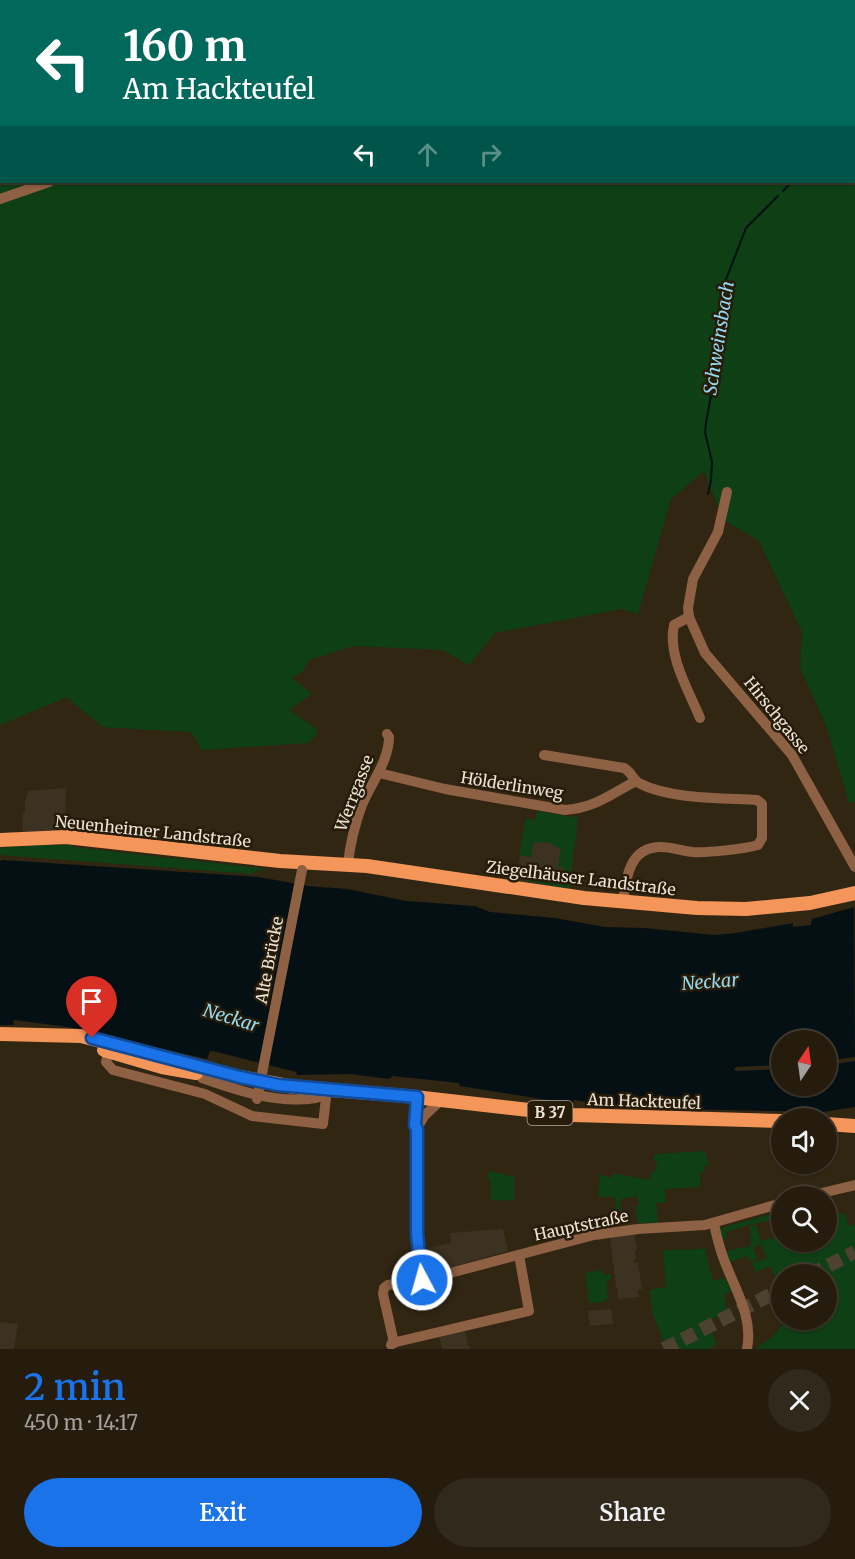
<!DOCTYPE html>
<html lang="en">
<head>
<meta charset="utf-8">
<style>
	body { margin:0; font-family:Merriweather,serif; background:#31291c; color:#f1f3f6; height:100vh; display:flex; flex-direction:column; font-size:22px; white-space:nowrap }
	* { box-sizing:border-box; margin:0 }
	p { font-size:20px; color:#a3a19e }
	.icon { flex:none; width:33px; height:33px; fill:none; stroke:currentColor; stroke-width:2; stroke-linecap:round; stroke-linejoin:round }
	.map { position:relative; height:1349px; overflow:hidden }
	.panel { display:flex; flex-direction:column; background:#251c0e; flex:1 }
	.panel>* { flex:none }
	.hud { position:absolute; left:0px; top:0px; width:855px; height:183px; box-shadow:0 2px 4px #0004,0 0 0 2px #423a2e; background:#00695c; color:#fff; overflow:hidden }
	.needle { width:39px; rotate:13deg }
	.buttons { position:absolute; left:771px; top:1030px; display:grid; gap:12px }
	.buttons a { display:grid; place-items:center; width:66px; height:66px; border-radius:50%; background:#251c0e; box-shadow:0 2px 4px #0004,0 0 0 2px #423a2e; font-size:30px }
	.pin { position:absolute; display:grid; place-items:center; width:51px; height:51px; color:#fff; margin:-62px -26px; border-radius:50% 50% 50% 0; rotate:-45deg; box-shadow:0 0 6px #0007 }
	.pin .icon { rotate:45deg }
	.me { position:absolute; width:66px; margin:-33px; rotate:354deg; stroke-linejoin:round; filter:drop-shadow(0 0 4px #0008) }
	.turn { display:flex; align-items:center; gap:21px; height:126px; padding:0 24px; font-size:27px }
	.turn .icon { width:78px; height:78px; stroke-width:2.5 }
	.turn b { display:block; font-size:42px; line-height:51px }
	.lanes { display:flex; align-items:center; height:57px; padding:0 24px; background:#0003; justify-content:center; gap:30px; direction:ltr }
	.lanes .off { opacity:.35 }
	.round { display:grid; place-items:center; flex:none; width:63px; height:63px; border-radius:32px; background:#31291c }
	.headline { display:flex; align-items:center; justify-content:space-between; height:102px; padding:0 24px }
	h1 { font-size:36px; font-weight:600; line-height:45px; color:#1a73e8 }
	.button { display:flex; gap:12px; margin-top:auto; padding:12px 24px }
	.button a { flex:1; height:69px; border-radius:36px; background:#1a73e8; color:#fff; font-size:24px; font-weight:600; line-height:69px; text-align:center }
	.button a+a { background:#31291c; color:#f1f3f6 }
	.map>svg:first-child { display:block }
	.education { fill:#3b3221 }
	.green { fill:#0e3f15; fill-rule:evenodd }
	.water { fill:#051015 }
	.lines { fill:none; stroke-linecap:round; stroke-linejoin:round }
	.stream { stroke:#051015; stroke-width:2 }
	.major-tunnel { stroke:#4d4230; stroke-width:14; stroke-dasharray:14 7; stroke-linecap:butt }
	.minor { stroke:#8e6044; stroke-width:10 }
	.major { stroke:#f4955a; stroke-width:14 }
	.minor-bridge { stroke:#8e6044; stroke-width:10 }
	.route-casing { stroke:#114b97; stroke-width:15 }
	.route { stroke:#1a73e8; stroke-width:10 }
	.labels { text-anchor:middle; stroke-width:5; stroke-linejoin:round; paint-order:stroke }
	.shield { fill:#271c08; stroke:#b1a89a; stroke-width:1.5 }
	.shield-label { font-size:15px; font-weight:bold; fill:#ece4d8 }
	.street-label { font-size:16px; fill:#ece4d8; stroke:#271c08 }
	.water-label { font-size:18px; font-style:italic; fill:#95daf5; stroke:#271c08 }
</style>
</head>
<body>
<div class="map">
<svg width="855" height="1349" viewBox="0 0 855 1349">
	<rect width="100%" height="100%" fill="#312612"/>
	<g class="education">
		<polygon points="66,788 65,832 23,834 22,814 25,811 25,803 28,791"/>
		<polygon points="537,811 578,818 569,889 516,880 526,818 536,820"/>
		<polygon points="503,1229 508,1251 430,1273 425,1248 451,1243 450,1233"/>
		<polygon points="634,1233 637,1250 635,1250 636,1259 633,1260 633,1263 638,1263 642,1289 638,1290 639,1297 617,1299 618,1288 616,1287 610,1238"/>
		<polygon points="611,1309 613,1324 590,1326 588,1311"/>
		<polygon points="0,1322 18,1324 14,1349 0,1349"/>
		<polygon points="465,1330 468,1346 471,1349 442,1349 439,1336"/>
	</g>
	<g class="green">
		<path d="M0,0H855V802L849,803L826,725L800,668L802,632L759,541L724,520L704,471L671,499L638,614L622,609L495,633L469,665L443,650L354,646L309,660L303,671L292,678L312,694L289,710L316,728V735L309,743L202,750L191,732L102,727L67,697L0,725ZM2,2H854V182H2Z"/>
		<polygon points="537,811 578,818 569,889 527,881 529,876 534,873 562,878 563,867 558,866 561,848 554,846 551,843 534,842 531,857 519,855 526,818 536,820"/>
		<polygon points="33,845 73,845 73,847 267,869 257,871 252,874 0,855 0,848"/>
		<polygon points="705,1151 709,1165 704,1166 705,1172 700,1172 700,1187 665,1189 666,1202 656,1203 658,1224 638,1223 635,1206 639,1205 637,1196 621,1199 620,1207 622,1211 616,1212 615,1197 598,1197 600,1174 611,1178 612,1174 617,1174 650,1180 651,1172 655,1172 657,1160 654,1160 654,1154"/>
		<polygon points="489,1171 515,1177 514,1201 491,1200 491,1181 488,1180"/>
		<polygon points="781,1211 782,1242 826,1242 827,1216 845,1213 848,1226 855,1224 855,1349 755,1349 772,1337 787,1320 826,1320 826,1275 782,1275 781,1281 778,1282 771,1266 755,1272 752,1263 767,1258 761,1244 753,1248 758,1258 751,1262 747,1256 730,1262 726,1251 751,1246 750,1226 756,1225 761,1241 777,1237 771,1220 745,1226 726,1232 727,1238 720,1240 718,1229"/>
		<polygon points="705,1248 713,1281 725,1278 732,1291 724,1295 728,1311 707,1322 717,1344 709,1349 667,1349 652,1312 650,1290 666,1287 663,1250 698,1249"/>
		<polygon points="601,1270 604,1275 611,1274 611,1278 607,1281 608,1299 605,1300 605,1302 589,1303 585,1273"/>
	</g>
	<polygon class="water" points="3,860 259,877 308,886 347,889 406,901 475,906 490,912 555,918 605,927 644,928 714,935 736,933 793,923 793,927 811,925 812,919 854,907 855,1057 827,1061 826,1041 782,1041 781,1065 736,1067 734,1069 736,1071 781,1069 782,1086 826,1086 827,1065 855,1061 855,1107 823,1112 627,1108 574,1100 573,1104 460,1086 459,1083 393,1076 389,1079 350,1074 297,1075 296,1072 213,1051 210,1051 207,1059 68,1027 14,1020 13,1025 0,1025 0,861"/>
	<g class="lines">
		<g class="stream">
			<polyline points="808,2 808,0"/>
			<polyline points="854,71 855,71"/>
			<polyline points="783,191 792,182"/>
			<polyline points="723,287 746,228 778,196"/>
			<polyline points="708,494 711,480 712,462 705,432 706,423 711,395 715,346 718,335 717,325 720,307"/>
		</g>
		<g class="major-tunnel">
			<polyline points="810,1275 855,1252"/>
			<polyline points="664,1349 782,1289"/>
		</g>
		<g class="minor">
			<polyline points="52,2 53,0"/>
			<polyline points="191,2 192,0"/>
			<polyline points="0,88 2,86"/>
			<polyline points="0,199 49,182"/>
			<polyline points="727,492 718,532 693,579 688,608 689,617 705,653 792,755 855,867"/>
			<path d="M689,617L674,625C667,655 689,691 700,718"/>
			<path d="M544,755L624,768C632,772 633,781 641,784C670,799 723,798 757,800L762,804V838L758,845C744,849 708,853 693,852C682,851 672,847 661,847C629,847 626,878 623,902"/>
			<path d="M379,773L445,789L565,810C595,808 611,794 636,781"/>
			<path d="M348,864C350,844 355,824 362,805C371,783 389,761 389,737L387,734"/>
			<polyline points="110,1046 106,1062 113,1070 205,1094 252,1116 323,1124 327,1089"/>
			<path d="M199,1074L202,1078C239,1091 277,1104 316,1098L322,1096L327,1089"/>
			<polyline points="417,1097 415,1125 417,1129 417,1234 422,1280"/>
			<polyline points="417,1128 425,1115 441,1100"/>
			<polyline points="805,1197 855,1185"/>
			<path d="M714,1224C716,1233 718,1242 721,1251C731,1284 754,1313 747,1349"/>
			<polyline points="394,1343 383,1294 384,1288 388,1285 431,1278 594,1235 638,1229 705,1225 782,1203"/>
			<polyline points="391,1345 392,1343 529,1311 519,1255"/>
		</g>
		<g class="major">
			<polyline points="0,840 66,837 280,861 367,866 584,898 697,908 746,909 810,903 855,893"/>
			<polyline points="0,1034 81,1036 240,1077 294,1087 406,1096 573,1115 782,1121"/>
			<polyline points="104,1050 162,1067 196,1073"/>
			<polyline points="826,1124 855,1126"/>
		</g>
		<polyline class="minor-bridge" points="257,1099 302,870"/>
	</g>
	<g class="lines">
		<defs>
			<polyline id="route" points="92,1038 240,1077 278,1085 417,1097 415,1125 417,1129 417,1234 422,1280"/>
		</defs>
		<use href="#route" class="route-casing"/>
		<use href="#route" class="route"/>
	</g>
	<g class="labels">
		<rect class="shield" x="527.5" y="1101" width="45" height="24" rx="4.5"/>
		<g class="shield-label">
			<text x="550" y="1118">B 37</text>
		</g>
		<g class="street-label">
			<text transform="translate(777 715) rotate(51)" y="6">Hirschgasse</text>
			<text transform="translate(512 785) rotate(9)" y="6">Hölderlinweg</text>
			<text transform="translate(354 793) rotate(-69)" y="6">Werrgasse</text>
			<text transform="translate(153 831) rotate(6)" y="6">Neuenheimer Landstraße</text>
			<text transform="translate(581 878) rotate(7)" y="6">Ziegelhäuser Landstraße</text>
			<text transform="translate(269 960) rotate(-79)" y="6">Alte Brücke</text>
			<text transform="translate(644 1101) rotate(2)" y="6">Am Hackteufel</text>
			<text transform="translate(581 1225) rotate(-12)" y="6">Hauptstraße</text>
		</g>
		<g class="water-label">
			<text transform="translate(719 338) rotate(-81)" y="6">Schweinsbach</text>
			<text transform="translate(710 982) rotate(-4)" y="6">Neckar</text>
			<text transform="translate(231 1018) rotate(17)" y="6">Neckar</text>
		</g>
	</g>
</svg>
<div class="buttons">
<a><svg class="needle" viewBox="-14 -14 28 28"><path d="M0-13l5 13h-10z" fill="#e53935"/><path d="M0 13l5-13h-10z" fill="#a3a19e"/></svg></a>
<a><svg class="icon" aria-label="sound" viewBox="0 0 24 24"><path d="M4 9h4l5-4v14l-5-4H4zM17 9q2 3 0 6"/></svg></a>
<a><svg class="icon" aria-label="search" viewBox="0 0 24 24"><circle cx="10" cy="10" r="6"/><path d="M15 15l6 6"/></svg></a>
<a><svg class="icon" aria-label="layers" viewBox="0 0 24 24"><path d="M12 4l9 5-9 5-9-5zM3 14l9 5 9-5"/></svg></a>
</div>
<div class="pin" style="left:92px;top:1038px;background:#d93025"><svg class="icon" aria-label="arrive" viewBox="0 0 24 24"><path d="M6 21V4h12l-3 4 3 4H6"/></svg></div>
<svg class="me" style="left:422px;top:1280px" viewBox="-20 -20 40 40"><circle r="17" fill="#1a73e8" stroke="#fff" stroke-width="3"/><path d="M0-11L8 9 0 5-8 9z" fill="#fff"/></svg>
<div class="hud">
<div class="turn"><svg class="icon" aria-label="left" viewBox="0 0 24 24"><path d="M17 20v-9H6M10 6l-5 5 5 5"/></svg><div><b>160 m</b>Am Hackteufel</div></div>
<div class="lanes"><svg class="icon" aria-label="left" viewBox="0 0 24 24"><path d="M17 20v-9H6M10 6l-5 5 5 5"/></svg><svg class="icon off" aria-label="ahead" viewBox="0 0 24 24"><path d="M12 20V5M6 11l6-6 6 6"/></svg><svg class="icon off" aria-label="right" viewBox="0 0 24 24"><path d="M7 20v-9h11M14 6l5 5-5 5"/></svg></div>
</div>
</div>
<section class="panel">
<div class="headline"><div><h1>2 min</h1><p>450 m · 14:17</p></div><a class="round"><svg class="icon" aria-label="close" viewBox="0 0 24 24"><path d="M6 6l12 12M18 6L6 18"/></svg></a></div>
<div class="button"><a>Exit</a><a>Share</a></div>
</section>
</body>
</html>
